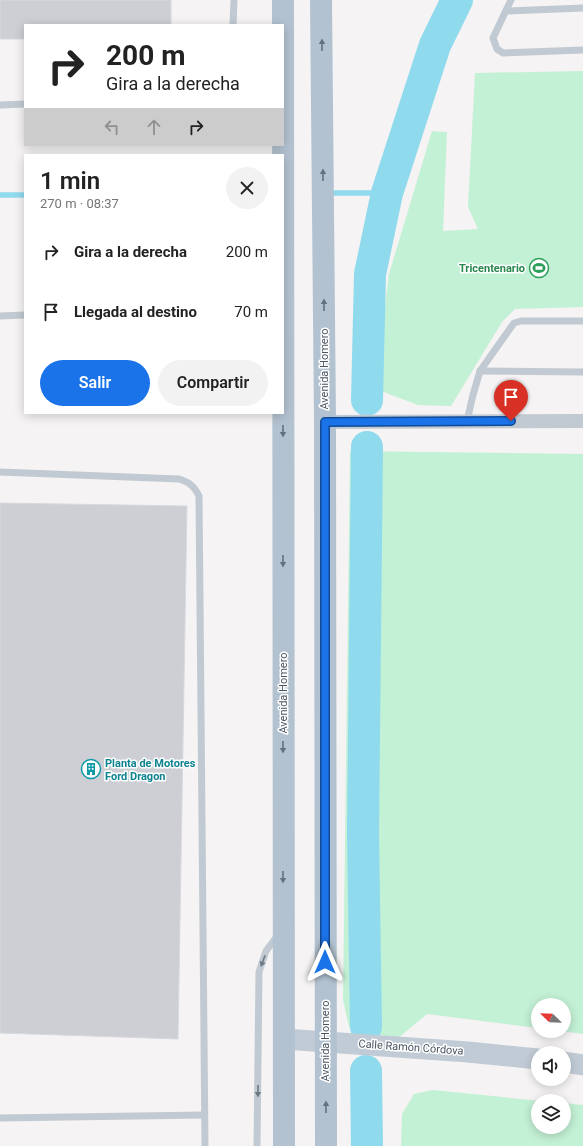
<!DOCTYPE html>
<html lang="es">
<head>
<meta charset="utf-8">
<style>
	body { margin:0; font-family:Roboto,sans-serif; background:#f2f2f2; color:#222; height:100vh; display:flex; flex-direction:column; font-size:15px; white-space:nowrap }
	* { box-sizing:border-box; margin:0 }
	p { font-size:13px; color:#767676 }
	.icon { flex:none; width:22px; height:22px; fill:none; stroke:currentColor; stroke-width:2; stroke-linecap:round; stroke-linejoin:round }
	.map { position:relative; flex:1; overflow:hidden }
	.side { position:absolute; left:24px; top:154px; width:260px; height:260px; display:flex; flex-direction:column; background:#fff; border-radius:0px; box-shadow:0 2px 10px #0003 }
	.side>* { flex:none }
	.guide { position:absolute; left:24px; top:24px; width:260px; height:122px; border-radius:0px; box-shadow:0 2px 10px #0003; background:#fff; color:#222; overflow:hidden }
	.needle { width:26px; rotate:293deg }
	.tools { position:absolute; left:531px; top:998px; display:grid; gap:8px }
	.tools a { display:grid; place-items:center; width:40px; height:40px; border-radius:50%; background:#fff; box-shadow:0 2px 10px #0003; font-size:20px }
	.pin { position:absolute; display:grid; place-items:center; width:34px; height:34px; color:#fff; margin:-41px -17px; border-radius:50% 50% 50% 0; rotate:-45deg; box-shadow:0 0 4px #0007 }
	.pin .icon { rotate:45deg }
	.me { position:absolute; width:44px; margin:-22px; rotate:0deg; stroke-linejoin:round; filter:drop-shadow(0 0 3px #0008) }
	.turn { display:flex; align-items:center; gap:14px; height:84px; padding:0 16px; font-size:18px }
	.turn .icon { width:52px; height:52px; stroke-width:2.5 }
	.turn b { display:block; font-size:28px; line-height:34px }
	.lanes { display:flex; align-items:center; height:38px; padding:0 16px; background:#0003; justify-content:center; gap:20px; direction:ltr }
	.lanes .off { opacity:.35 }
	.round { display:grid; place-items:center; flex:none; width:42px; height:42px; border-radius:21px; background:#f2f2f2 }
	.overview { display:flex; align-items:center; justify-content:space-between; height:68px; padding:0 16px }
	h1 { font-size:24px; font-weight:600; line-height:30px }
	.cta { display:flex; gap:8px; margin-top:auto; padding:8px 16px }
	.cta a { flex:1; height:46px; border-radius:24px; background:#1a73e8; color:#fff; font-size:16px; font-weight:600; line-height:46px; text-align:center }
	.cta a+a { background:#f2f2f2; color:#222 }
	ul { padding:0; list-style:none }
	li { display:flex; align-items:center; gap:12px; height:60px; padding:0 16px }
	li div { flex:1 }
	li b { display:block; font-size:15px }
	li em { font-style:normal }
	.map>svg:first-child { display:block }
	.green { fill:#c3f1d5 }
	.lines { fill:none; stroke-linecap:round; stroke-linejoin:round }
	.stream { stroke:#90daee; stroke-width:5.5 }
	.river { stroke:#90daee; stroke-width:32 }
	.building { fill:#cdcfd5; stroke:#d7d9de }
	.service { stroke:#c1cad2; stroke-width:7 }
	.minor { stroke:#c1cad2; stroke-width:14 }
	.secondary { stroke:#c1cbd6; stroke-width:21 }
	.primary { stroke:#b3c2d1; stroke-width:22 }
	.oneway { fill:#64717d }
	.oneway2 { fill:#6e7983 }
	.route-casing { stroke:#114b97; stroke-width:10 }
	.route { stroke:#1a73e8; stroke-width:7 }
	.labels { text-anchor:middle; stroke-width:3; stroke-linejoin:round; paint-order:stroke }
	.leisure-label { font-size:11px; font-weight:bold; fill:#27864d; stroke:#fff; text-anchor:end }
	.street-label { font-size:11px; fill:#4a5661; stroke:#fff }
	.culture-label { font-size:11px; font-weight:bold; fill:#0d838f; stroke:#fff; text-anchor:start }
</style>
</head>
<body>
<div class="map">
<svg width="583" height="1146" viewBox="0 0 583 1146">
	<rect width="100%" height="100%" fill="#f5f3f3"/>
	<g class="green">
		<polygon points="583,71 583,307 515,309 502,322 451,406 418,405 381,391 383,321 389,274 432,131 447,132 443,231 478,229 468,207 475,73"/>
		<polygon points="350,451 583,454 583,1034 561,1031 564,1031 564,1005 538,1005 538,1028 427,1014 397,1039 349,1027 343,1000"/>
		<polygon points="433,1090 541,1101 538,1101 538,1127 564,1127 564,1103 583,1105 583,1146 401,1146 402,1114 414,1094"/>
	</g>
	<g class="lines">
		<g class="stream">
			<polyline points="334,193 387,193"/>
			<polyline points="0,195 25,195"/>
		</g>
		<g class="river">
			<polyline points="367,400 370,274 387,193 435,45 457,0"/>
			<polyline points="366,1027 363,833 367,447"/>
			<polyline points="366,1071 367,1146"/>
		</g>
	</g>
	<g class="building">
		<polygon points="0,0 171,0 171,25 25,25 25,39 0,39"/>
		<polygon points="0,503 187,506 178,1039 0,1033"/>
	</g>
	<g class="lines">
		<g class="service">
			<polyline points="511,0 493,38 497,49 503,53 583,50"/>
			<polyline points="506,11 583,8"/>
			<polyline points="233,25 234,0"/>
			<polyline points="0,105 25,104"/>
			<polyline points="0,316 25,315"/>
			<polyline points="480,371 583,372"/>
			<polyline points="467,421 473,395 480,371 514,323 521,321 583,321"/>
			<path d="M0,472L179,479C189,482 194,486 199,496L205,1146"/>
			<polyline points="0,1118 204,1115"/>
			<polyline points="257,1146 259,972 266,951 278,935"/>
		</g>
		<polyline class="minor" points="325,422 583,421"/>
		<g class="secondary">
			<polyline points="284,1039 468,1052 538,1059"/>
			<polyline points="564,1062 583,1065"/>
		</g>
		<g class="primary">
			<polyline points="283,0 284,1146"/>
			<polyline points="321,0 325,422 326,1146"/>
		</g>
	</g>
	<defs><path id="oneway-solid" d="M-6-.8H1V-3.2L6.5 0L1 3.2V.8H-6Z"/></defs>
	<g class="oneway">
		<use href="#oneway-solid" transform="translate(322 45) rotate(-90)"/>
		<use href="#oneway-solid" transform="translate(323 175) rotate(-90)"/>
		<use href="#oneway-solid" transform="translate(324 305) rotate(-90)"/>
		<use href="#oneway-solid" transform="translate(283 431) rotate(90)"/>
		<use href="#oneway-solid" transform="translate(283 561) rotate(90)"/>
		<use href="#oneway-solid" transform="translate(283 747) rotate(90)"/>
		<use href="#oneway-solid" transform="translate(283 877) rotate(90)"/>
		<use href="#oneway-solid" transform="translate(326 1107) rotate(-90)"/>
	</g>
	<g class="oneway2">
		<use href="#oneway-solid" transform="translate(263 961) rotate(110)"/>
		<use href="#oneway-solid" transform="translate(258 1091) rotate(91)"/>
	</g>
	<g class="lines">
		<defs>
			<polyline id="route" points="325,962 325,422 511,421"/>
		</defs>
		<use href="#route" class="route-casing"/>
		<use href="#route" class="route"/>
	</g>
	<defs>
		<symbol id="stadium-ring" viewBox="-11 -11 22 22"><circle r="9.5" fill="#fff" stroke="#2e9e5b" stroke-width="1.5"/><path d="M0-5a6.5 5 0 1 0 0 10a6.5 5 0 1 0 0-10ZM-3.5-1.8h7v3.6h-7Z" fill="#2e9e5b"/></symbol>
		<symbol id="building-ring" viewBox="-11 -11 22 22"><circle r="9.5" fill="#fff" stroke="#0f9aa8" stroke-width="1.5"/><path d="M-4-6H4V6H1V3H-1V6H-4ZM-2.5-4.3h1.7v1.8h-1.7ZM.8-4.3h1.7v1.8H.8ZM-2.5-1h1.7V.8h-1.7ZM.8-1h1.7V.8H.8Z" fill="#0f9aa8"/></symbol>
	</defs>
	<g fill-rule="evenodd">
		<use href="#stadium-ring" x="528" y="257" width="22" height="22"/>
		<use href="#building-ring" x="80" y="758" width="22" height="22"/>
	</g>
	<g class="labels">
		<g class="leisure-label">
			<text x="525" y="272">Tricentenario</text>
		</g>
		<g class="street-label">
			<text transform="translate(324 369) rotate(-90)" y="4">Avenida Homero</text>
			<text transform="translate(283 693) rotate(-90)" y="4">Avenida Homero</text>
			<text transform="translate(325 1041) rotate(-90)" y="4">Avenida Homero</text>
			<text transform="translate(411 1047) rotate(4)" y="4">Calle Ramón Córdova</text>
		</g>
		<g class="culture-label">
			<text x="105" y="767">Planta de Motores<tspan x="105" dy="13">Ford Dragon</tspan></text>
		</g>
	</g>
</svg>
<div class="tools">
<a><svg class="needle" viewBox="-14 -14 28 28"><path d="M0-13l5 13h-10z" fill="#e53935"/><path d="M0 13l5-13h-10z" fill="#767676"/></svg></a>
<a><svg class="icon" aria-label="sound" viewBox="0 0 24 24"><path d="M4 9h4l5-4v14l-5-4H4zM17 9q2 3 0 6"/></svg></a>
<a><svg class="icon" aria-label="layers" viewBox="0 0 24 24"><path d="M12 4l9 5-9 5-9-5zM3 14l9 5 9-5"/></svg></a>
</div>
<div class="pin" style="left:511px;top:421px;background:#d93025"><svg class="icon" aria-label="arrive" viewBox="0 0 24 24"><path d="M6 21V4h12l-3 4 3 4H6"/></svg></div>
<svg class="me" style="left:325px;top:962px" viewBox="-20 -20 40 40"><path d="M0-17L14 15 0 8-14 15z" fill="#1a73e8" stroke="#fff" stroke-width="4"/></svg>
<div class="guide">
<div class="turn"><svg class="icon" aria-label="right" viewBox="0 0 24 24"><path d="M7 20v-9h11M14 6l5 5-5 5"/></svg><div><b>200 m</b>Gira a la derecha</div></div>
<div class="lanes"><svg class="icon off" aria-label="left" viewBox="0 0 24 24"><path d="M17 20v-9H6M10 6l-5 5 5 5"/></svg><svg class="icon off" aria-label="ahead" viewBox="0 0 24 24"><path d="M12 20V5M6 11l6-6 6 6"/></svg><svg class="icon" aria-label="right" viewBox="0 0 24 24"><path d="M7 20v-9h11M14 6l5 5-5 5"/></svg></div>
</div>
<section class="side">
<div class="overview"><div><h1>1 min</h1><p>270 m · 08:37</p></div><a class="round"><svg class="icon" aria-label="close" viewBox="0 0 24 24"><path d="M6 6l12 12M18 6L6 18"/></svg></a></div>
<ul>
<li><svg class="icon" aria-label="right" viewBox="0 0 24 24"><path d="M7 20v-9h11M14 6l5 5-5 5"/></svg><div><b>Gira a la derecha</b></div><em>200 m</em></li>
<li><svg class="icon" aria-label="arrive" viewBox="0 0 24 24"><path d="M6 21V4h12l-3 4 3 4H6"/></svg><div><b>Llegada al destino</b></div><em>70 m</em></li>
</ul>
<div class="cta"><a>Salir</a><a>Compartir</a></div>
</section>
</div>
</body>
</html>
